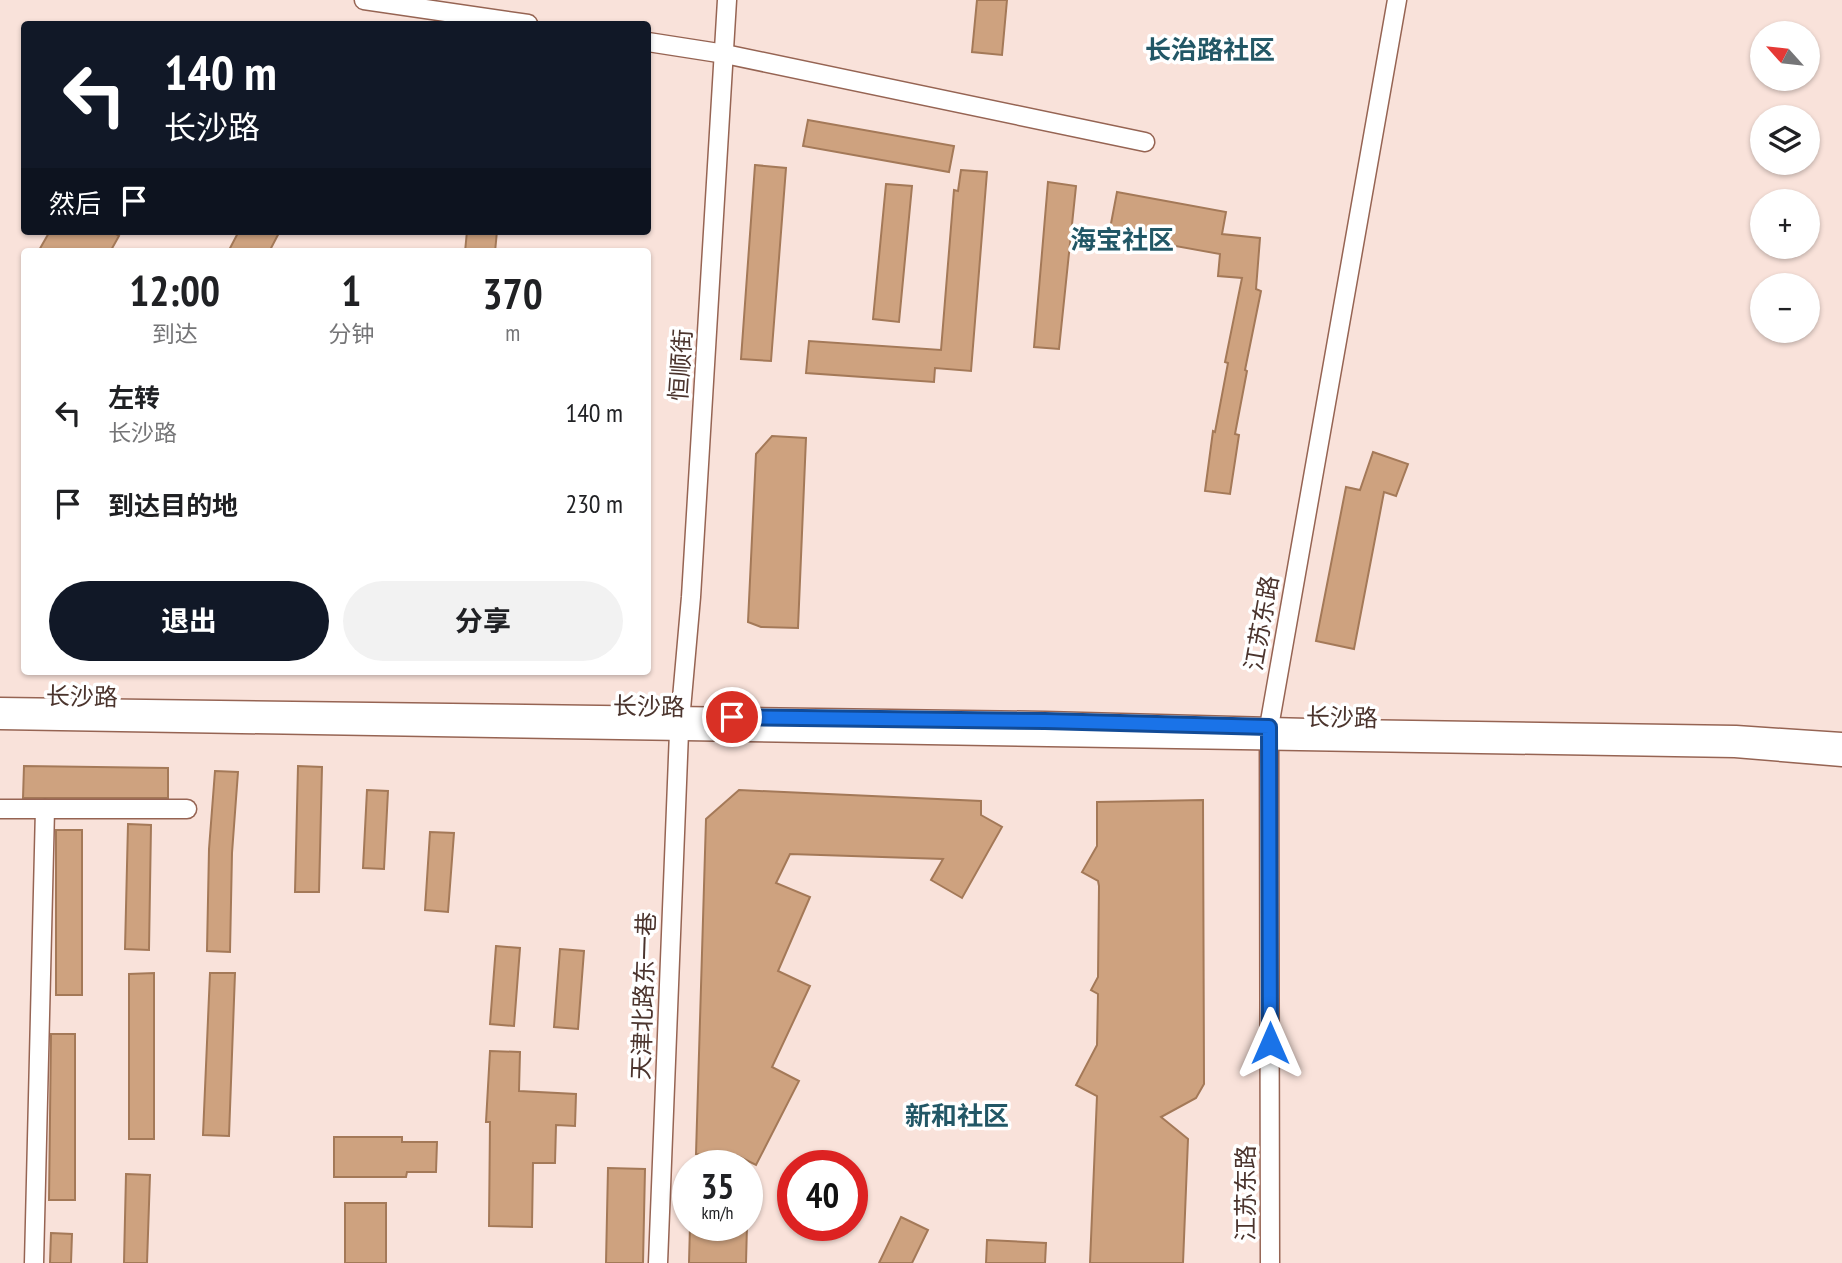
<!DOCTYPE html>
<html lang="zh">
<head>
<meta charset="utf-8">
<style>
	body { margin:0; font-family:"PT Sans Narrow","Noto Sans SC",sans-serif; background:#f2f2f2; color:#202124; height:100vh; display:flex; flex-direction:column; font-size:26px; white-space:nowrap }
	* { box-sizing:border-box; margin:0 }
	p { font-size:23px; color:#757577 }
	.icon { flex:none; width:38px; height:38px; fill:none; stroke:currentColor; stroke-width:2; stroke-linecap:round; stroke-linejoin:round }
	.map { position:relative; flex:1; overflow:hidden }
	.drawer { position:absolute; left:21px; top:248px; width:630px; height:427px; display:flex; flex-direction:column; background:#fff; border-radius:7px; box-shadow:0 2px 5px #0004 }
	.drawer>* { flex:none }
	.banner { position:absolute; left:21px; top:21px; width:630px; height:214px; border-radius:7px; box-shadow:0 2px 5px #0004; background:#111827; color:#fff; overflow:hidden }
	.needle { width:46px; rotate:297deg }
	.tools { position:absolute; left:1750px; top:21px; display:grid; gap:14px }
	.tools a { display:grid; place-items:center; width:70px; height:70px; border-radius:50%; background:#fff; box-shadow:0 2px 5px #0004; font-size:35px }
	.speed { position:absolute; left:672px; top:1150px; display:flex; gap:14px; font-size:35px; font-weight:700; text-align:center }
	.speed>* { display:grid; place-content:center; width:91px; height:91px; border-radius:50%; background:#fff; box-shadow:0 2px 5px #0004; line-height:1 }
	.speed small { font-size:18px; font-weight:400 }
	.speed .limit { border:10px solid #d22; background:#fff; color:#111 }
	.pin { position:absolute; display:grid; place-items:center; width:60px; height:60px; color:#fff; margin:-30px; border:4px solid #fff; border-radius:50%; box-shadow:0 2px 7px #0007 }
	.me { position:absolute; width:77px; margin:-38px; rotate:0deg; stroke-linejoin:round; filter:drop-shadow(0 0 5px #0008) }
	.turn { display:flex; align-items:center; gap:24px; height:147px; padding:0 28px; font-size:32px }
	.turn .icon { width:91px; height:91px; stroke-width:2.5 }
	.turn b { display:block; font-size:49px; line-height:60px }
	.then { display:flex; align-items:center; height:66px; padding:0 28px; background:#0003; gap:14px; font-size:26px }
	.eta { display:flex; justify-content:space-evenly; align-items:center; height:119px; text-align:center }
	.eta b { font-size:42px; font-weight:700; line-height:49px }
	.button { display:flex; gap:14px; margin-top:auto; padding:14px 28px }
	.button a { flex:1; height:80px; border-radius:42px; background:#111827; color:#fff; font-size:28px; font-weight:700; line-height:80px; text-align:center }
	.button a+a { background:#f2f2f2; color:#202124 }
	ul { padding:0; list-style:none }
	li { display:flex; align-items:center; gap:21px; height:91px; padding:0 28px }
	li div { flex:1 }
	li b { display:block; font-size:26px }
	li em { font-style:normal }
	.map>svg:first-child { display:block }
	.building { fill:#cea27f; stroke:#a47958; stroke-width:2 }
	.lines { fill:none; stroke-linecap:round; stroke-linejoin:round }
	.minor-casing { stroke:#966453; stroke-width:21 }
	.minor { stroke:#fff; stroke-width:18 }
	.route-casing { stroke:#114b97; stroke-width:18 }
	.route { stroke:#1a73e8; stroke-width:12 }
	.labels { text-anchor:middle; stroke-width:7; stroke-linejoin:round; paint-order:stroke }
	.street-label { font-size:24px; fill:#4b342d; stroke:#fff }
	.neighbourhood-label { font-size:26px; font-weight:bold; fill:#225766; stroke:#fff }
</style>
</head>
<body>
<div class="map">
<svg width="1842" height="1263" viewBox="0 0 1842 1263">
	<rect width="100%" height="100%" fill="#f9e2da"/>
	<g class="building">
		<polygon points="977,0 1007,0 1002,55 972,52"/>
		<polygon points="808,120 954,146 949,172 803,146"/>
		<polygon points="755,165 786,168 771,361 741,359"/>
		<polygon points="961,170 987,172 971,371 935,368 934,382 806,373 809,341 941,350 954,190 958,191"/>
		<polygon points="1048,182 1076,186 1059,349 1034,347"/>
		<polygon points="886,184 912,186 899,322 873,319"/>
		<polygon points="1117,192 1226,212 1222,234 1260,238 1256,289 1261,291 1245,370 1247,371 1235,434 1239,435 1230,494 1205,491 1213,431 1215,432 1228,363 1225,362 1242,278 1218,276 1220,254 1109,234"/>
		<polygon points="50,231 110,231 119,236 110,252 38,252"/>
		<polygon points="239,231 280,231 269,252 228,252"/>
		<polygon points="467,231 497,231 495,252 465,252"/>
		<polygon points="772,436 806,438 798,628 761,627 748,622 756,454"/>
		<polygon points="1373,452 1408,464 1396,496 1384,492 1354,649 1316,641 1346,487 1360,490"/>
		<polygon points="24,766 168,768 168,798 23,798"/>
		<polygon points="298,766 322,767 319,892 295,892"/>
		<polygon points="215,771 238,772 232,853 230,952 207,951 209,849"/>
		<polygon points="367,790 388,791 384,869 363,868"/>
		<polygon points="739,790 981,801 981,815 1002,827 962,898 931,880 943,859 790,854 776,883 810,897 778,971 810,986 772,1067 799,1081 756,1165 736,1155 696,1154 706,819"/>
		<polygon points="1203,800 1204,1084 1196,1098 1161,1117 1188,1139 1183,1263 1090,1263 1097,1096 1076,1085 1097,1045 1098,994 1091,990 1098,977 1099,886 1098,881 1082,872 1097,846 1097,802"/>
		<polygon points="128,824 151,825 149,950 125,949"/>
		<rect x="56" y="830" width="26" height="165"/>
		<polygon points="430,832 454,833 448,912 425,910"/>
		<polygon points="496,946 520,948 514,1026 490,1024"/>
		<polygon points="560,949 584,951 578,1029 554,1027"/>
		<polygon points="154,973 154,1139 129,1139 129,974"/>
		<polygon points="210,973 235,973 229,1136 203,1135"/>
		<polygon points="51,1034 75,1034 75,1200 49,1200"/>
		<polygon points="490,1051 520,1052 519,1091 576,1094 575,1126 556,1125 555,1163 533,1163 532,1227 489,1226 490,1122 486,1122"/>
		<polygon points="334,1137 402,1137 402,1142 437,1142 436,1172 407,1172 406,1177 334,1177"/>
		<polygon points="608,1168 645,1169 643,1263 606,1263"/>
		<polygon points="126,1174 150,1175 147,1263 124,1263"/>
		<rect x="345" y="1203" width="41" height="60"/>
		<polygon points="901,1217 928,1230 912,1263 879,1263"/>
		<polygon points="690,1225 747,1225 746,1263 689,1263"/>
		<polygon points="51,1233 72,1234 71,1263 50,1263"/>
		<polygon points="987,1240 1046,1243 1045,1263 986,1263"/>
	</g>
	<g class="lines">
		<defs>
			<g id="minor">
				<polyline points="364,0 528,24"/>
				<polyline points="648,42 725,54 1145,142"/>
				<polyline points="0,707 1045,721 1347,729 1736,735 1842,742"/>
				<polyline points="0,720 1735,748 1842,757"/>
				<polyline points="0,809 187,809"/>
				<polyline points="34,1263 45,809"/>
				<polyline points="658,1263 679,732 691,597 727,0"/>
				<polyline points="1270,1263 1269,727 1397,0"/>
			</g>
		</defs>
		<use href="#minor" class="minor-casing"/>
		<use href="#minor" class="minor"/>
	</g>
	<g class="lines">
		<defs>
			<polyline id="route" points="732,717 1045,721 1269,727 1270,1043"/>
		</defs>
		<use href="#route" class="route-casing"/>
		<use href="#route" class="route"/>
	</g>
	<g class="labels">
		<g class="street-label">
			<text transform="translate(681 365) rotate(-86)" y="8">恒顺街</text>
			<text transform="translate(1262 623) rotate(-80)" y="8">江苏东路</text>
			<text transform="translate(82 697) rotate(1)" y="8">长沙路</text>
			<text transform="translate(649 707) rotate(1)" y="8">长沙路</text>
			<text transform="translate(1342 718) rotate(1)" y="8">长沙路</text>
			<text transform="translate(644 996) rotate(-88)" y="8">天津北路东一巷</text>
			<text transform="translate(1246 1193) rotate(-90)" y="8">江苏东路</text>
		</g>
		<g class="neighbourhood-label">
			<text x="1210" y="59">长治路社区</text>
			<text x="1122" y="249">海宝社区</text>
			<text x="957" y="1125">新和社区</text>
		</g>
	</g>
</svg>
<div class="tools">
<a><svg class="needle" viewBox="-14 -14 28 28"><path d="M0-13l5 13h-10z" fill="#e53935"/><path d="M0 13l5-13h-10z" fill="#757577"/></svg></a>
<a><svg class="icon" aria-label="layers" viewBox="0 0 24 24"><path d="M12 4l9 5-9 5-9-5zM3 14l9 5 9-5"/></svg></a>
<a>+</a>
<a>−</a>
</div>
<div class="speed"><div>35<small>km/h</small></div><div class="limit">40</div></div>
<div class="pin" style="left:732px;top:717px;background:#d93025"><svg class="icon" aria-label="arrive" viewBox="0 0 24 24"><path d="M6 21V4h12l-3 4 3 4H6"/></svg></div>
<svg class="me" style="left:1270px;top:1043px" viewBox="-20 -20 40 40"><path d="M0-17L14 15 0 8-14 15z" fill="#1a73e8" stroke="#fff" stroke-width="4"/></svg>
<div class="banner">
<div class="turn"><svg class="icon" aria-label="left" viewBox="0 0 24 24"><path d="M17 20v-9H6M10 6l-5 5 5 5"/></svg><div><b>140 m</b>长沙路</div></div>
<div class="then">然后<svg class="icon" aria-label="arrive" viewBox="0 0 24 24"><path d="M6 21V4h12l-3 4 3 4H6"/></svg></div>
</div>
<section class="drawer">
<div class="eta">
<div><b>12:00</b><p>到达</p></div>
<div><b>1</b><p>分钟</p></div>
<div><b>370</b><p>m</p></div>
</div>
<ul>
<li><svg class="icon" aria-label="left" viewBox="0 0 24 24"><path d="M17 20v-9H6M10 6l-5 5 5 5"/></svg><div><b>左转</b><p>长沙路</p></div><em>140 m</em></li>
<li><svg class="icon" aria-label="arrive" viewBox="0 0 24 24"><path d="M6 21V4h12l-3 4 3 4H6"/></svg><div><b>到达目的地</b></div><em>230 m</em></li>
</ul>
<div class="button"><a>退出</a><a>分享</a></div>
</section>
</div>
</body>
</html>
